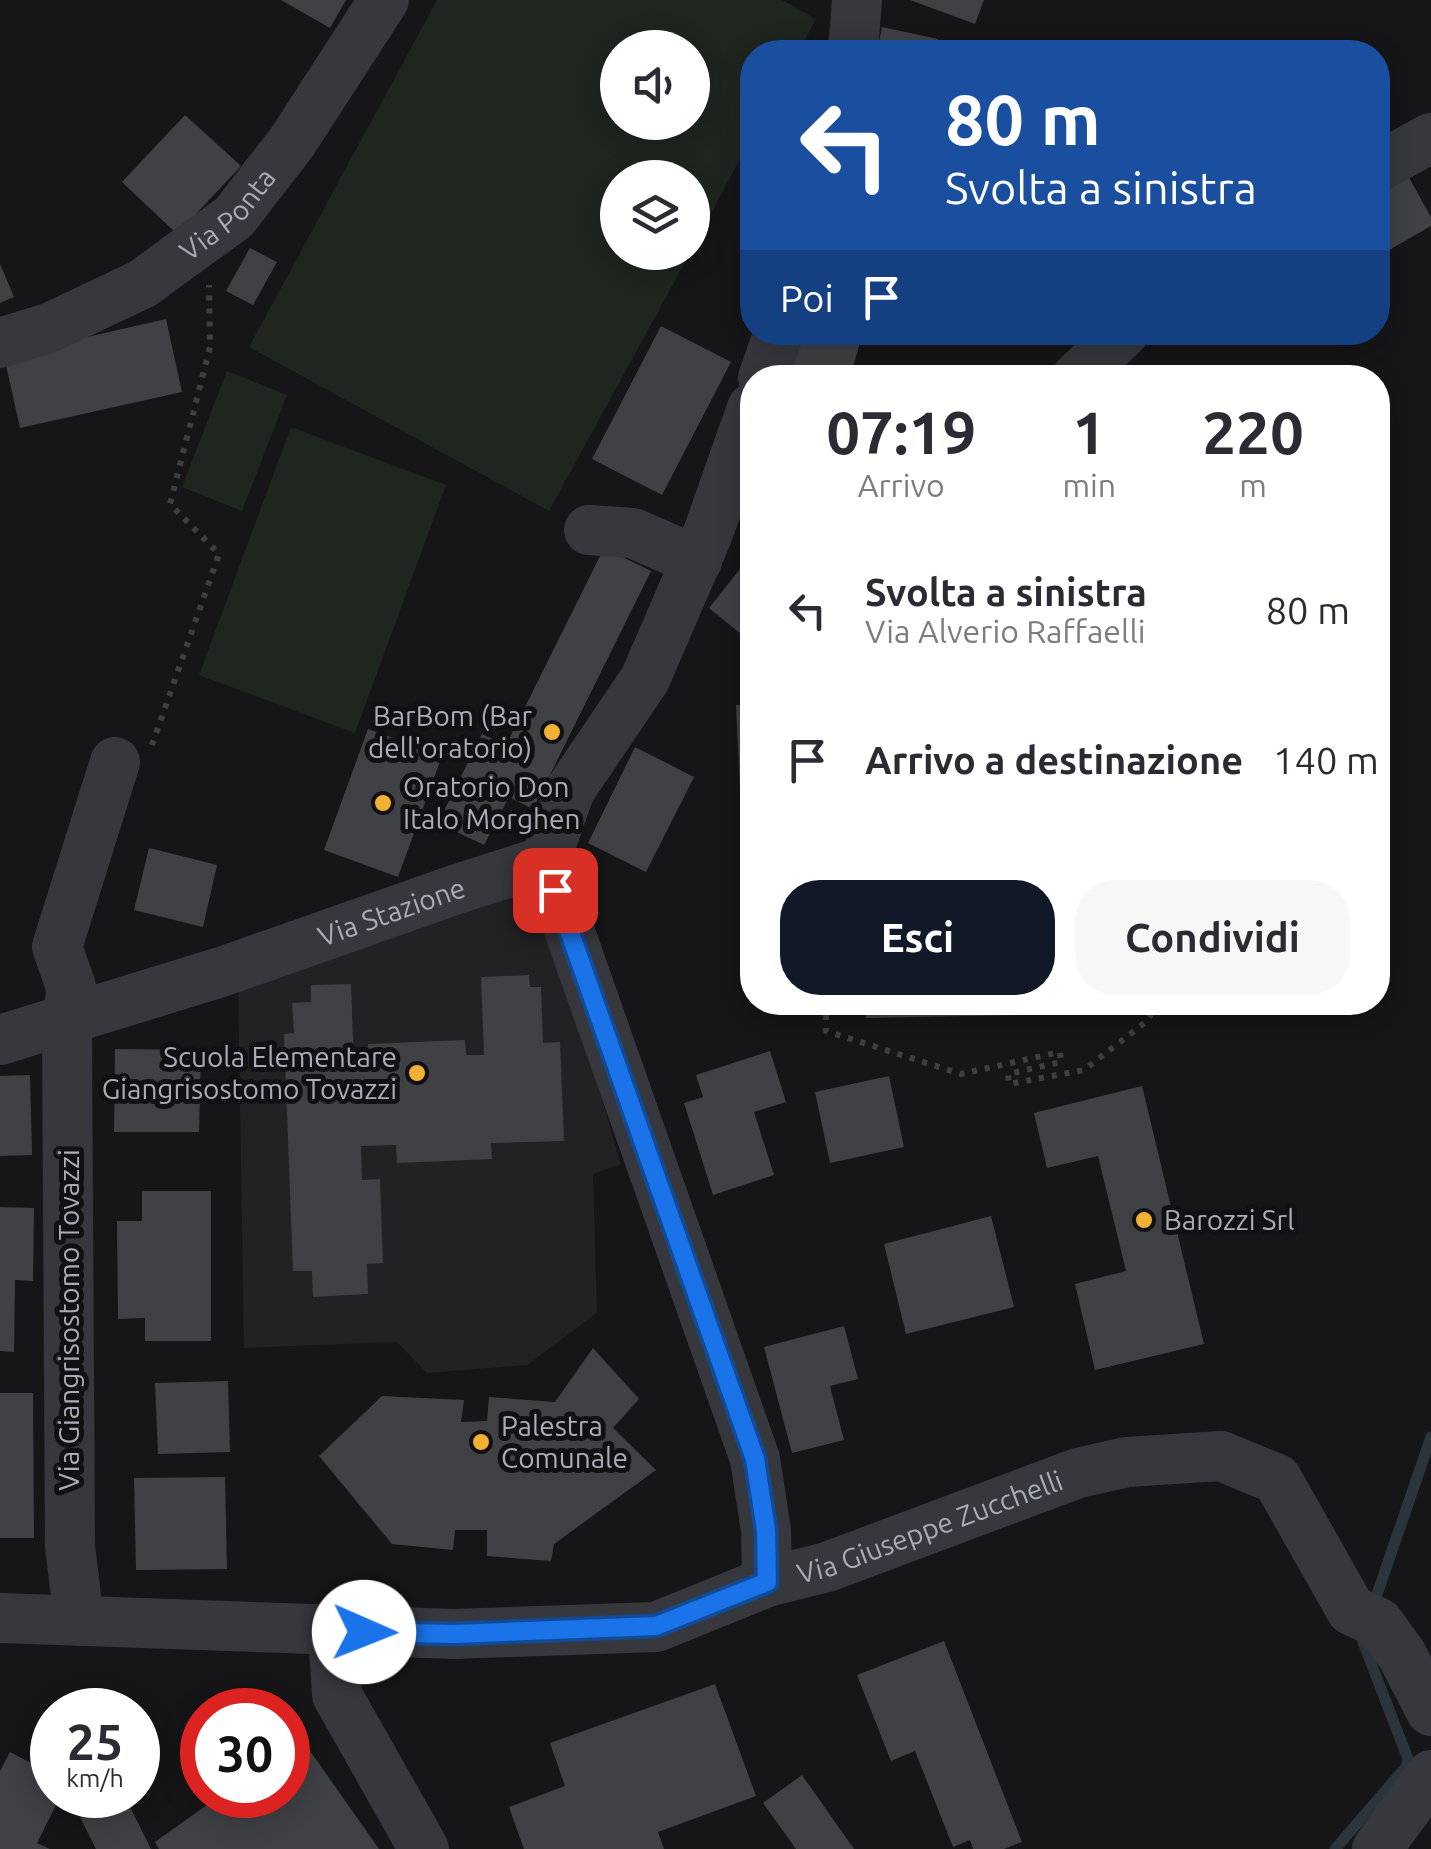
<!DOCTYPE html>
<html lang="it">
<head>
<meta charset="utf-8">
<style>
	body { margin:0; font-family:Ubuntu,sans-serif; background:#f7f7f7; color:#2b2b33; height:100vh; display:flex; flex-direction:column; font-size:38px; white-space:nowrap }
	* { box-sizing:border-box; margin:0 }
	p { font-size:32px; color:#7c7c81 }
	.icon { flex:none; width:55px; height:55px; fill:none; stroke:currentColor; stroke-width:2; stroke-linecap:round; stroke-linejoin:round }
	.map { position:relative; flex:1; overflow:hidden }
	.sheet { position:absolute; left:740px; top:365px; width:650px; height:650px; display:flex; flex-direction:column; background:#fff; border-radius:40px; box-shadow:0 5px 25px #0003 }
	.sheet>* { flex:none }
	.top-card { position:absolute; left:740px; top:40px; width:650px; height:305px; border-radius:40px; box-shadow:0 5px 25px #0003; background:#1a4fa0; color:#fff; overflow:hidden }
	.fabs { position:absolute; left:600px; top:30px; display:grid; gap:20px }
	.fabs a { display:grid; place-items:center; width:110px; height:110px; border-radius:50%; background:#fff; box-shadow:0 5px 25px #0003; font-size:50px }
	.speed { position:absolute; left:30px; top:1688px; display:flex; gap:20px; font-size:50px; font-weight:700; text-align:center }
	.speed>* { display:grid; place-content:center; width:130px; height:130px; border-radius:50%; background:#fff; box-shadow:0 5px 25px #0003; line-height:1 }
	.speed small { font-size:25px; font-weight:400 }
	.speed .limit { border:15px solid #d22; background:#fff; color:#111 }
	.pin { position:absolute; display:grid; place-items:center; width:85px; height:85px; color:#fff; margin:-42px; border-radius:20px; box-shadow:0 5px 15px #0006 }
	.me { position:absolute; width:110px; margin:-55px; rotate:91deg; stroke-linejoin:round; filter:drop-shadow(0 0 8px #0008) }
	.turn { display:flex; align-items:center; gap:35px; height:210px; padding:0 40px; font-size:45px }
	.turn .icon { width:130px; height:130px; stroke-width:2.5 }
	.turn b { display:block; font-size:70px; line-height:85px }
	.then { display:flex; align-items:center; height:95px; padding:0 40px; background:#0003; gap:20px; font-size:38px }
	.eta { display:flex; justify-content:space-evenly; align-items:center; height:170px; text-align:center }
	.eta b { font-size:60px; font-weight:600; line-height:70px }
	.button { display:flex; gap:20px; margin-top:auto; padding:20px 40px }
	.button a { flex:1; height:115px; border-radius:40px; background:#111827; color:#fff; font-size:40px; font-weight:600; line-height:115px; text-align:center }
	.button a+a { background:#f7f7f7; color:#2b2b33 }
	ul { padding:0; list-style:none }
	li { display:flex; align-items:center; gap:30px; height:150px; padding:0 40px }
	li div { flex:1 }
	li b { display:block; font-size:38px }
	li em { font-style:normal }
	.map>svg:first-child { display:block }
	.built { fill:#222225 }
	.green { fill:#1e261f; fill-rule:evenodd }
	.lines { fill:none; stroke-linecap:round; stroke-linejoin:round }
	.stream { stroke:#2c353c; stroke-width:11 }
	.building { fill:#404145 }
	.path { stroke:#3d3f44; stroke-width:6; stroke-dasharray:5 8; stroke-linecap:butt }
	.minor { stroke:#37383d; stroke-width:50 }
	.route-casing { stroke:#114b97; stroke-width:25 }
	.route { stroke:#1a73e8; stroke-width:18 }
	.poi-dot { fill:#f2b134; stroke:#111113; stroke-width:4 }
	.labels { text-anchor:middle; stroke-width:10; stroke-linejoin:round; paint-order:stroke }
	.street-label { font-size:28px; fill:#a8adb8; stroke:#111113 }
	.poi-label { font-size:28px; fill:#a8adb8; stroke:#111113; text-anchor:start }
</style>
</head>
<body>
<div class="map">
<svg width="1431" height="1849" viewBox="0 0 1431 1849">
	<rect width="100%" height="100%" fill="#161618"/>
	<polygon class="built" points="538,882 621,1164 593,1174 597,1313 527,1365 427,1373 397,1342 244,1348 238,983"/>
	<g class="green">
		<path d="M437,0H782L816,19L798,52H752V137L693,247L692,178H618V252L690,253L549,511L249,347ZM618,48H692V122H618Z"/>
		<polygon points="227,371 287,395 242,511 182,487"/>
		<polygon points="291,427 446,485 355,733 199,675"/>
	</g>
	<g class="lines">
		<g class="stream">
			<polyline points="1373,1606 1431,1437"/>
			<polyline points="1335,1849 1406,1767 1408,1759 1363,1642 1365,1634"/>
		</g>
	</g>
	<g class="building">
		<polygon points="281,0 346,0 330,28"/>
		<polygon points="910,0 984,0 975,24"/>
		<polygon points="882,27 938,39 935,52 877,52"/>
		<polygon points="185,115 241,166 177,234 122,182"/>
		<polygon points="1407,174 1431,217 1431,226 1384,253 1378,242 1378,190"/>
		<polygon points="250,248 277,262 253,305 226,291"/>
		<polygon points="0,264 14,297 0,303"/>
		<polygon points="166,319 182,392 20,428 4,356"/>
		<polygon points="661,326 731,362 662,495 592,459"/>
		<polygon points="795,332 863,332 850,378 782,378"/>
		<polygon points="604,548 651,571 533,809 509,797 484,845 438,823 482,734 506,745"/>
		<polygon points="752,554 752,643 709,608"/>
		<polygon points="752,704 752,830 742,831 736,705"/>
		<polygon points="368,729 442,756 398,877 324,850"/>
		<polygon points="635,747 694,777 646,872 588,843"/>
		<polygon points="149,848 217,865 203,927 134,910"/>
		<polygon points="529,975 530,987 541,987 543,1043 560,1042 564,1141 491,1143 492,1159 397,1163 396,1145 361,1146 362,1180 380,1179 383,1263 367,1264 368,1294 313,1297 312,1271 293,1271 284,1034 294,1033 292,1003 311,1002 311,985 351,984 354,1066 368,1066 368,1044 465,1040 466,1055 484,1055 481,977"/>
		<polygon points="865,1002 1118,1002 1118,1013 866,1018"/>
		<polygon points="115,1049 201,1050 199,1132 114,1132"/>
		<polygon points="770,1051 786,1102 754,1112 774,1175 713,1195 684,1103 703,1097 696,1075"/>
		<polygon points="30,1075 32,1155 0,1156 0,1076"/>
		<polygon points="889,1076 904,1147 830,1163 815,1092"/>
		<polygon points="1142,1086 1204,1344 1095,1370 1075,1284 1126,1271 1098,1156 1047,1168 1034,1113"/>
		<polygon points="142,1191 211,1191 211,1341 145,1341 145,1318 118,1319 117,1221 142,1221"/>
		<polygon points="0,1207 34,1208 33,1281 15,1280 14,1352 0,1351"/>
		<polygon points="991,1216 1014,1307 906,1334 884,1244"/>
		<polygon points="844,1326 858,1379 830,1386 844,1440 792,1453 764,1347"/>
		<polygon points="593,1348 639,1399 613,1428 656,1470 554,1544 551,1561 487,1556 487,1530 455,1530 453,1550 392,1544 319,1456 382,1396 464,1400 461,1422 487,1421 489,1397 555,1402"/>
		<polygon points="228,1381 230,1452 158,1454 155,1383"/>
		<polygon points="0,1393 33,1393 34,1538 0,1538"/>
		<polygon points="225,1477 227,1569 136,1570 134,1478"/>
		<polygon points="944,1641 1022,1842 1004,1849 973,1849 970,1840 953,1847 915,1751 891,1761 857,1675"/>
		<polygon points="715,1684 756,1796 658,1832 664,1849 524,1849 509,1807 565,1786 550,1743"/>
		<polygon points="301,1738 379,1849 159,1849 155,1842 221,1795 288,1795 288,1747"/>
		<polygon points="10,1752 52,1774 52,1795 61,1795 37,1843 50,1849 0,1849 0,1771"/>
		<polygon points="802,1775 854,1849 796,1849 763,1803"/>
		<polygon points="69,1795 124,1795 151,1849 96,1849"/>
	</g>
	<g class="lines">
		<g class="path">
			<polyline points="152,745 219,554 170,504 210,347 209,285"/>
			<polyline points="826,1002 826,1031 961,1074 1060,1052 1061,1062 1008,1074 1009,1084 1084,1070 1147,1021 1158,1002"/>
		</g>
		<g class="minor">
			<polyline points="853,52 857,0"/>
			<polyline points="1378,167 1431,138"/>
			<path id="s1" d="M0,343L49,328L142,284L234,217L292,142L384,0"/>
			<polyline points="763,378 779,332"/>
			<polyline points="1076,378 1124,332"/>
			<polyline points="589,530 633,533 697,561"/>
			<polyline points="545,861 755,1459 766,1530 767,1582"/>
			<polyline points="545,861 570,790 645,679 708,533 752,408"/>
			<path id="s2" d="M0,1040L221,972L457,889L545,861"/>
			<path id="s3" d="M0,1618L454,1634L656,1627L767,1582L827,1567L1078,1473L1127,1462L1221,1456L1277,1479L1351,1610L1379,1623L1402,1655L1431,1711"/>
			<polyline points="79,1621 70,1546 67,1036 71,987 57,947 115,762"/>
			<polyline points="333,1631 337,1695 424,1849"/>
			<polyline points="1377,1849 1431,1775"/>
		</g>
	</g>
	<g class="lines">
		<defs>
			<polyline id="route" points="364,1632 454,1634 656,1626 767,1582 766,1530 755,1459 555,890"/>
		</defs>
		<use href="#route" class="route-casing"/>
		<use href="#route" class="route"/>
	</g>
	<g class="poi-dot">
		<circle cx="552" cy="732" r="10"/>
		<circle cx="383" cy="803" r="10"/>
		<circle cx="417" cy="1073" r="10"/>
		<circle cx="1144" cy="1220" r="10"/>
		<circle cx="481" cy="1442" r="10"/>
	</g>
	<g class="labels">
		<g class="street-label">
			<text dy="10" stroke="none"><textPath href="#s1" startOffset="265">Via Ponta</textPath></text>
			<text dy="10" stroke="none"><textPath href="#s2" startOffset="412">Via Stazione</textPath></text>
			<text transform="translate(69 1320) rotate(-90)" y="10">Via Giangrisostomo Tovazzi</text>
			<text dy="10" stroke="none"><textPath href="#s3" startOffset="948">Via Giuseppe Zucchelli</textPath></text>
		</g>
		<g class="poi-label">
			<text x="532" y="726" text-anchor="end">BarBom (Bar<tspan x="532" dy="32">dell'oratorio)</tspan></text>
			<text x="403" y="797">Oratorio Don<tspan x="403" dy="32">Italo Morghen</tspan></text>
			<text x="397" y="1067" text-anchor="end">Scuola Elementare<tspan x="397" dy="32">Giangrisostomo Tovazzi</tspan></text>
			<text x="1164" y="1230">Barozzi Srl</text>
			<text x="501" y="1436">Palestra<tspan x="501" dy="32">Comunale</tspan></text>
		</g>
	</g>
</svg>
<div class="fabs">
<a><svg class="icon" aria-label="sound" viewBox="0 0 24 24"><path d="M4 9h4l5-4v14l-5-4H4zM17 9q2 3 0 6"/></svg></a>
<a><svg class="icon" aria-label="layers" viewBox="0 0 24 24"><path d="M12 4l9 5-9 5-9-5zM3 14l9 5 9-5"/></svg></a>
</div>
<div class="speed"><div>25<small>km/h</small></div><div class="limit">30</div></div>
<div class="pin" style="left:555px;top:890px;background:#d93025"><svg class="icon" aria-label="arrive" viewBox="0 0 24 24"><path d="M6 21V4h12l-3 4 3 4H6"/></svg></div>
<svg class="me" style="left:364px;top:1632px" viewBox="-20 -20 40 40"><circle r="19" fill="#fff"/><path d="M0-13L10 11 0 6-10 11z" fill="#1a73e8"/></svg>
<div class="top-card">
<div class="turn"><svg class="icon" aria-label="left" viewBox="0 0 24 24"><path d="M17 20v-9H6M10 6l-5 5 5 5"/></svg><div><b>80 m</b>Svolta a sinistra</div></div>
<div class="then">Poi<svg class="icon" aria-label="arrive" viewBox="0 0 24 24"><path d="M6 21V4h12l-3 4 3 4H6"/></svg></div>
</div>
<section class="sheet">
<div class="eta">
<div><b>07:19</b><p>Arrivo</p></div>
<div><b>1</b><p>min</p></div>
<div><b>220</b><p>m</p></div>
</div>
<ul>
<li><svg class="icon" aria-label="left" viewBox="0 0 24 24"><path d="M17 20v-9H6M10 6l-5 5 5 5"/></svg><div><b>Svolta a sinistra</b><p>Via Alverio Raffaelli</p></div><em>80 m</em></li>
<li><svg class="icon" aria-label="arrive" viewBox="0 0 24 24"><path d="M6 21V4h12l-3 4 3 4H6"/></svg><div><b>Arrivo a destinazione</b></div><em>140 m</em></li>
</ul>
<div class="button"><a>Esci</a><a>Condividi</a></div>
</section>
</div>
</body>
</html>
